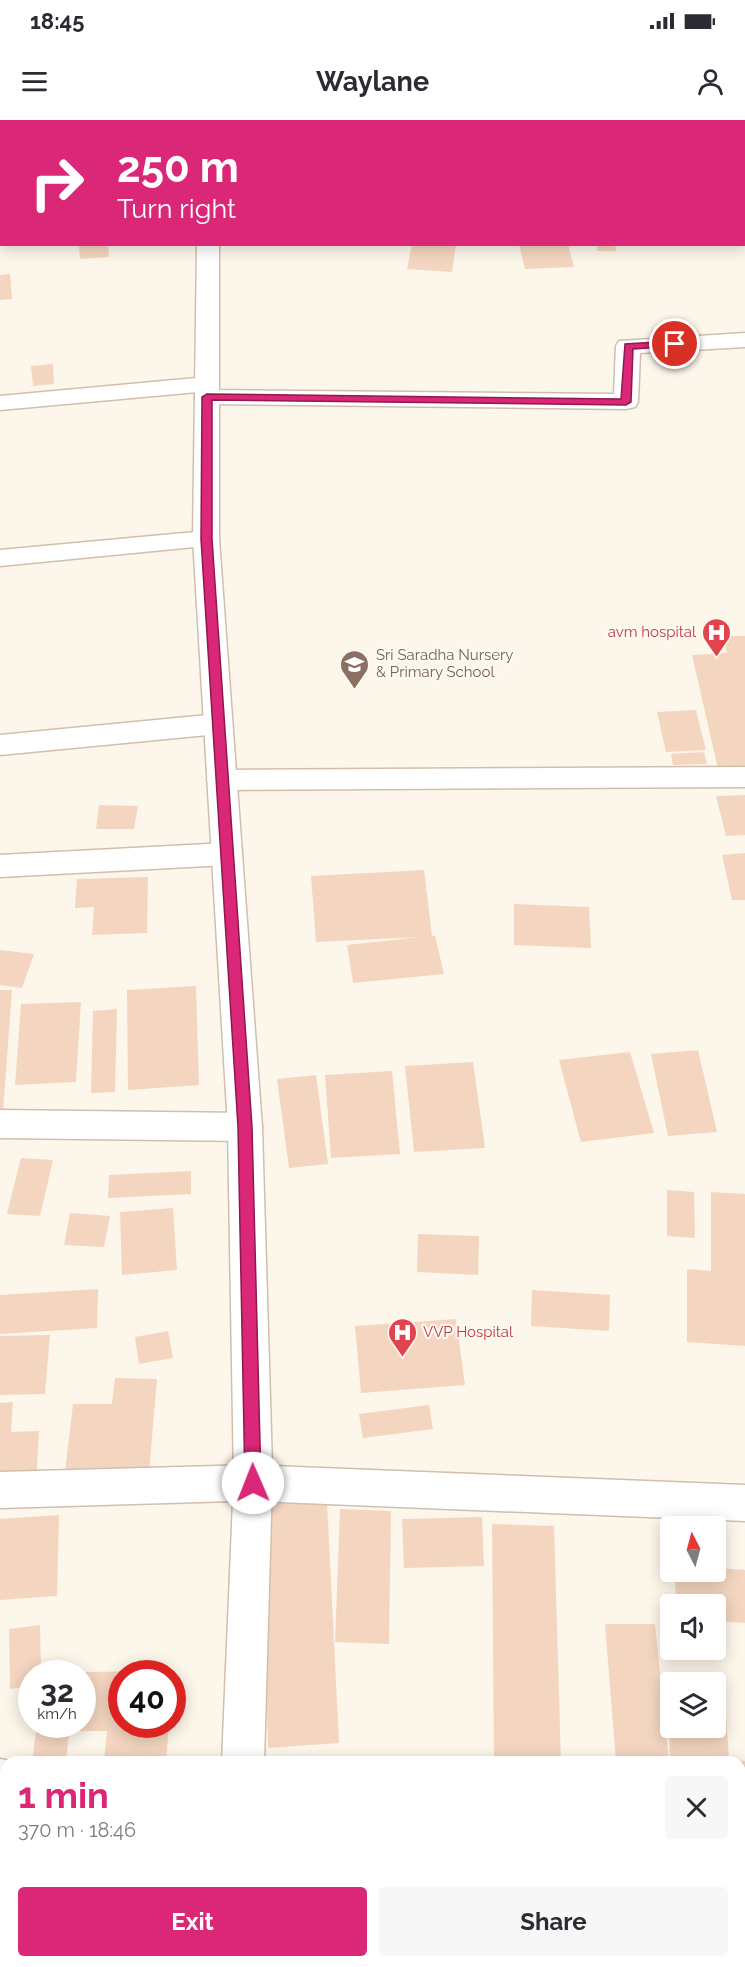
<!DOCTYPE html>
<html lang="en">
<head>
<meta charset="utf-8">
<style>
	body { margin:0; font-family:Raleway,sans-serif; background:#f7f7f7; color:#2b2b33; height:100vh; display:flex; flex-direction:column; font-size:22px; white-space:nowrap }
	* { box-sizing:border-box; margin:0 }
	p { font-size:20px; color:#7c7c81 }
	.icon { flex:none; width:33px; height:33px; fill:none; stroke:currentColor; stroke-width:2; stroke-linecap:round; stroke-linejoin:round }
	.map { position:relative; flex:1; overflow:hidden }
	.sheet { position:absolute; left:0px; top:1636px; width:746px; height:212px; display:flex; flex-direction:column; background:#fff; border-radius:18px 18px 0 0; box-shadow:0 3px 15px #0003 }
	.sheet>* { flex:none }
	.banner { position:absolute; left:0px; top:0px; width:746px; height:126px; box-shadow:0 3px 15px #0003; background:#db2777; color:#fff; overflow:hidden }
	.needle { width:39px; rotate:354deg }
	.buttons { position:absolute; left:660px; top:1396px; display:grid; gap:12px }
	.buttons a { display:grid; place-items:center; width:66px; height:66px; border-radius:6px; background:#fff; box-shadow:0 3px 15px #0003; font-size:30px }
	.speed { position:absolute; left:18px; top:1540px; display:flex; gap:12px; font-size:30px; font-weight:700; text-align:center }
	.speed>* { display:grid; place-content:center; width:78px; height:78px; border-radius:50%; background:#fff; box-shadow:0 3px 15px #0003; line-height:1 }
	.speed small { font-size:15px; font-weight:400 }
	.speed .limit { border:9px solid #d22; background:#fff; color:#111 }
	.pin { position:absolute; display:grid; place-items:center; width:51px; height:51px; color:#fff; margin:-26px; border:3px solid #fff; border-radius:50%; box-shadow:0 2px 6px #0007 }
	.me { position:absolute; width:66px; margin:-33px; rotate:359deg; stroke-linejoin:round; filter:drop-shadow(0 0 4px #0008) }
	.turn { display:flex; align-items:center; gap:21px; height:126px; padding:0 18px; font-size:27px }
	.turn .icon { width:78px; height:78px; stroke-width:2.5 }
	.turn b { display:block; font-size:42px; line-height:51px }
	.round { display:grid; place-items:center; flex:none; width:63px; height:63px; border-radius:6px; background:#f7f7f7 }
	.summary { display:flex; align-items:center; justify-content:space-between; height:102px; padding:0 18px }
	h1 { font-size:36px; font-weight:700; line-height:45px; color:#db2777 }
	.cta { display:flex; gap:12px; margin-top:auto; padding:12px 18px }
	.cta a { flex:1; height:69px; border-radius:6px; background:#db2777; color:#fff; font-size:24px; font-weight:700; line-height:69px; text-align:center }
	.cta a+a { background:#f7f7f7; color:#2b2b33 }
	.status { display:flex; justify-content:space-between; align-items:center; height:42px; padding:0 30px; background:#fff; direction:ltr }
	.status svg { height:16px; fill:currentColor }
	header { display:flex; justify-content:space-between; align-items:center; height:78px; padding:0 18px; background:#fff; font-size:27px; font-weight:700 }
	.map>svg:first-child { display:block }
	.building { fill:#f4d6c0 }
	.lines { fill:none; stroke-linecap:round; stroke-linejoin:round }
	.minor-casing { stroke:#d1bfae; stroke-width:3 }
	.tertiary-casing { stroke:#d1bfae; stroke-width:3 }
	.minor { fill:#fff; fill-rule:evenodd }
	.tertiary { fill:#fff; fill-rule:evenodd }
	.route { fill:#db2777; stroke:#8e194d; stroke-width:1.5 }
	.labels { text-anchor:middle; stroke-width:4.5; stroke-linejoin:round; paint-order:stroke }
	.health-label { font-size:15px; fill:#be3a42; stroke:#fffaf1; text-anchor:end }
	.education-label { font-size:15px; fill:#785e54; stroke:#fffaf1; text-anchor:start }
</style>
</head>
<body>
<div class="status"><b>18:45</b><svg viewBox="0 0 49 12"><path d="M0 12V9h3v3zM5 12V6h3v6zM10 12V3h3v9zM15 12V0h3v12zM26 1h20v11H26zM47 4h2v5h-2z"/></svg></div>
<header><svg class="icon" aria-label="menu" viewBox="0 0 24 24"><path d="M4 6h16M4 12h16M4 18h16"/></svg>Waylane<svg class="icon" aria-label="person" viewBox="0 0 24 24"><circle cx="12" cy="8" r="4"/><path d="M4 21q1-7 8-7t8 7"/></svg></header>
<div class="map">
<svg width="745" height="1847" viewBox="0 0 745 1847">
	<rect width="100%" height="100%" fill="#fdf6ea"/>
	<g class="building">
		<polygon points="79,124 108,124 109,137 80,139"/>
		<polygon points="412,124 456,124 452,152 407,149"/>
		<polygon points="519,124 568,124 574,147 525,149"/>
		<polygon points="597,124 615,124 616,131 597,131"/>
		<polygon points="10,154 12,179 0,180 0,155"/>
		<polygon points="53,244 54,264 33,266 31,246"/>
		<polygon points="723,516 745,516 745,648 718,649 692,535 727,533"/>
		<polygon points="696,590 706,630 666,632 657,592"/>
		<polygon points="704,632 707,644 673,645 671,634"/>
		<polygon points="745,675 745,715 726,716 716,676"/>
		<polygon points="99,685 138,686 134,709 96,709"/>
		<polygon points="745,733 745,780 732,780 722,735"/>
		<polygon points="424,750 432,816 435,816 444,854 353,863 347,825 420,817 316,822 311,756"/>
		<polygon points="148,757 147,813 92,815 94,787 75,788 77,759"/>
		<polygon points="514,784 589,787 591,828 514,825"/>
		<polygon points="0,830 34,834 22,868 0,865"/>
		<polygon points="196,866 199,965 128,970 127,870"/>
		<polygon points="0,870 12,870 3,991 0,992"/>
		<polygon points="81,882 76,962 15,965 21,884"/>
		<polygon points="117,889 115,972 91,973 93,891"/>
		<polygon points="698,930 717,1012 668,1016 651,934"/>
		<polygon points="630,932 654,1013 581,1022 559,940"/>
		<polygon points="473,942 485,1028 414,1032 405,946"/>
		<polygon points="392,951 400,1034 331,1038 325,955"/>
		<polygon points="316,955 328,1044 289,1048 277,959"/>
		<polygon points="21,1038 53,1040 40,1096 7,1094"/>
		<polygon points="191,1051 191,1074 108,1078 109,1055"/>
		<polygon points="667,1070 694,1072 695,1118 667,1116"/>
		<polygon points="711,1072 745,1074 745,1226 687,1222 687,1149 711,1151"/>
		<polygon points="173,1088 177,1150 122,1155 120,1092"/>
		<polygon points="70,1093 110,1096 104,1127 64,1125"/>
		<polygon points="418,1114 479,1116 478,1155 417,1152"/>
		<polygon points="98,1169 97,1208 0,1214 0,1175"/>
		<polygon points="532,1170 610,1175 609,1211 531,1206"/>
		<polygon points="456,1199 465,1265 361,1273 355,1206"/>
		<polygon points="168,1211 173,1238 139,1244 135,1217"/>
		<polygon points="50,1215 45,1274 0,1275 0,1216"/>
		<polygon points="115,1258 157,1259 149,1353 65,1352 73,1284 112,1284"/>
		<polygon points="13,1282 11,1312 39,1311 36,1365 0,1366 0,1283"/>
		<polygon points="429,1285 433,1309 363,1318 359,1294"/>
		<polygon points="327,1381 339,1623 268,1628 262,1385"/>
		<polygon points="340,1389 391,1391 389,1524 335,1522"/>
		<polygon points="59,1395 57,1476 0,1480 0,1399"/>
		<polygon points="482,1397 484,1446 404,1448 402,1399"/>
		<polygon points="492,1404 554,1406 561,1642 494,1642"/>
		<polygon points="716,1448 745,1450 745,1503 716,1501 716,1485 676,1485 675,1452 716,1452"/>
		<polygon points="605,1504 655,1504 669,1642 616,1642"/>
		<polygon points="40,1505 41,1554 32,1554 32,1566 10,1569 9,1509"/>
		<polygon points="45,1547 77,1548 77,1554 44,1554"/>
		<polygon points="172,1551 172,1554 122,1554 122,1605 169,1605 166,1642 104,1642 107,1611 79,1611 80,1605 82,1605 84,1552"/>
		<polygon points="667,1560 697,1561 697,1563 670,1563 670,1603 669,1603"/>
		<polygon points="716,1562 724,1563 729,1640 670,1637 669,1608 716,1608"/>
		<polygon points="37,1605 70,1605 66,1642 32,1642"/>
		<polygon points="736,1640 745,1641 745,1695 740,1695 740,1642 736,1642"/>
		<rect x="0" y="1705" width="6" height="96"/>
		<polygon points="75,1842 159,1842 159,1844 75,1847"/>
		<polygon points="303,1842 349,1842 350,1847 303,1847"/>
		<polygon points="358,1842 414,1842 415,1847 358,1847"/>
		<rect x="433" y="1842" width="42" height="5"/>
		<rect x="497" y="1842" width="67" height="5"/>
		<rect x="644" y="1842" width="56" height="5"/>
	</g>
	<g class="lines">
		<defs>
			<g id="minor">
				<polygon points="745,213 745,227 640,233 638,282 635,287 626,289 207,284 198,282 195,277 198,272 0,290 0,276 207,257 216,259 219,264 214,270 614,274 616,226 619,221"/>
				<polygon points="206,411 215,413 219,419 215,425 0,446 0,430"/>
				<polygon points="218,594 228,597 232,604 228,611 218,614 0,635 0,615"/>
				<polygon points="745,647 745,667 222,670 212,667 207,660 212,653 222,650"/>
				<polygon points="227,723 238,726 242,734 238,742 227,745 0,757 0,735"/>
				<polygon points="0,990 245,993 257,997 262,1007 257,1017 245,1021 0,1018"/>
				<polygon points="253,1345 267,1351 272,1363 264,1642 222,1642 233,1381 0,1388 0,1352"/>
				<polygon points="0,1639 15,1642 6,1642 6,1681 0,1681"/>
				<polygon points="740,1684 745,1685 745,1727 740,1726"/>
				<rect x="212" y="1842" width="44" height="5"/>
			</g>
			<g id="tertiary">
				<rect x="197" y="0" width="22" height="2"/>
				<polygon points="197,124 219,124 219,419 262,1007 272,1346 745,1365 745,1401 253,1381 239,1375 234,1363 228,1007 193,419"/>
			</g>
		</defs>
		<use href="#minor" class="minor-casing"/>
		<use href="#tertiary" class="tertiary-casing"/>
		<use href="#minor" class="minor"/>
		<use href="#tertiary" class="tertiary"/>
	</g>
	<polygon class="route" points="675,221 680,224 679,226 633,229 631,282 626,285 212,280 212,419 252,1007 261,1363 259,1368 253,1370 248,1368 245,1363 238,1007 201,419 202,277 207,274 621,279 625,224"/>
	<defs>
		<symbol id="hospital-pin" viewBox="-11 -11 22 30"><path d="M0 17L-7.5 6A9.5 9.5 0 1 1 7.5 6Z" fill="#e0444e" stroke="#fffaf1"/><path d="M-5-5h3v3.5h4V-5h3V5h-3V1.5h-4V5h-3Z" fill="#fff"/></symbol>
		<symbol id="school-pin" viewBox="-11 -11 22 30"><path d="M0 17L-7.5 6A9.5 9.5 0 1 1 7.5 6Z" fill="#8d6e63" stroke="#fffaf1"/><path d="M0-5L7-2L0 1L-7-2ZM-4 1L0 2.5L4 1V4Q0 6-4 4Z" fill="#fff"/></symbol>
	</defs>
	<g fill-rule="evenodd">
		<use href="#hospital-pin" x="700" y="496" width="33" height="45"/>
		<use href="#school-pin" x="338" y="528" width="33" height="45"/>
		<use href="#hospital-pin" x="386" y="1196" width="33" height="45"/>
	</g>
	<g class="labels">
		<g class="health-label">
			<text x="696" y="517">avm hospital</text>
			<text x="423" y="1217" text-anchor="start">VVP Hospital</text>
		</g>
		<g class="education-label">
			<text x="376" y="540">Sri Saradha Nursery<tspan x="376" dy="17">&amp; Primary School</tspan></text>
		</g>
	</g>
</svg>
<div class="buttons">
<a><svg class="needle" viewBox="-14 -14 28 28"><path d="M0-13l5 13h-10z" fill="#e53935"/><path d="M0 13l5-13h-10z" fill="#7c7c81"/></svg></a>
<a><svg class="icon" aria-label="sound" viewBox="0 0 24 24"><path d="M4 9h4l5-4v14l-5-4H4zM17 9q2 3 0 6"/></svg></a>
<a><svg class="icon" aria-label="layers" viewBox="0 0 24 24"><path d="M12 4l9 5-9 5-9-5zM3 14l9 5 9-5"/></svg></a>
</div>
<div class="speed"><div>32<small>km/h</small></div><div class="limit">40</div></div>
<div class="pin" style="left:675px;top:224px;background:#d93025"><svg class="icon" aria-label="arrive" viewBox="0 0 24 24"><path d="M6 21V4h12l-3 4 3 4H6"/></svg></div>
<svg class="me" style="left:253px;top:1363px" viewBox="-20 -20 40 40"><circle r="19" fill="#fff"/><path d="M0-13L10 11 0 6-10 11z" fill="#db2777"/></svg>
<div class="banner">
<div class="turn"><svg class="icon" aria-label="right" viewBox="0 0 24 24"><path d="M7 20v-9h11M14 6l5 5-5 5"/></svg><div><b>250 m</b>Turn right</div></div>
</div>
<section class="sheet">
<div class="summary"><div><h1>1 min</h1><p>370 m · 18:46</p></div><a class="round"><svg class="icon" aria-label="close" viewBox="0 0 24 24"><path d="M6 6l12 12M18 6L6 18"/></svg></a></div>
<div class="cta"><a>Exit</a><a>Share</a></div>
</section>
</div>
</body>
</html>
